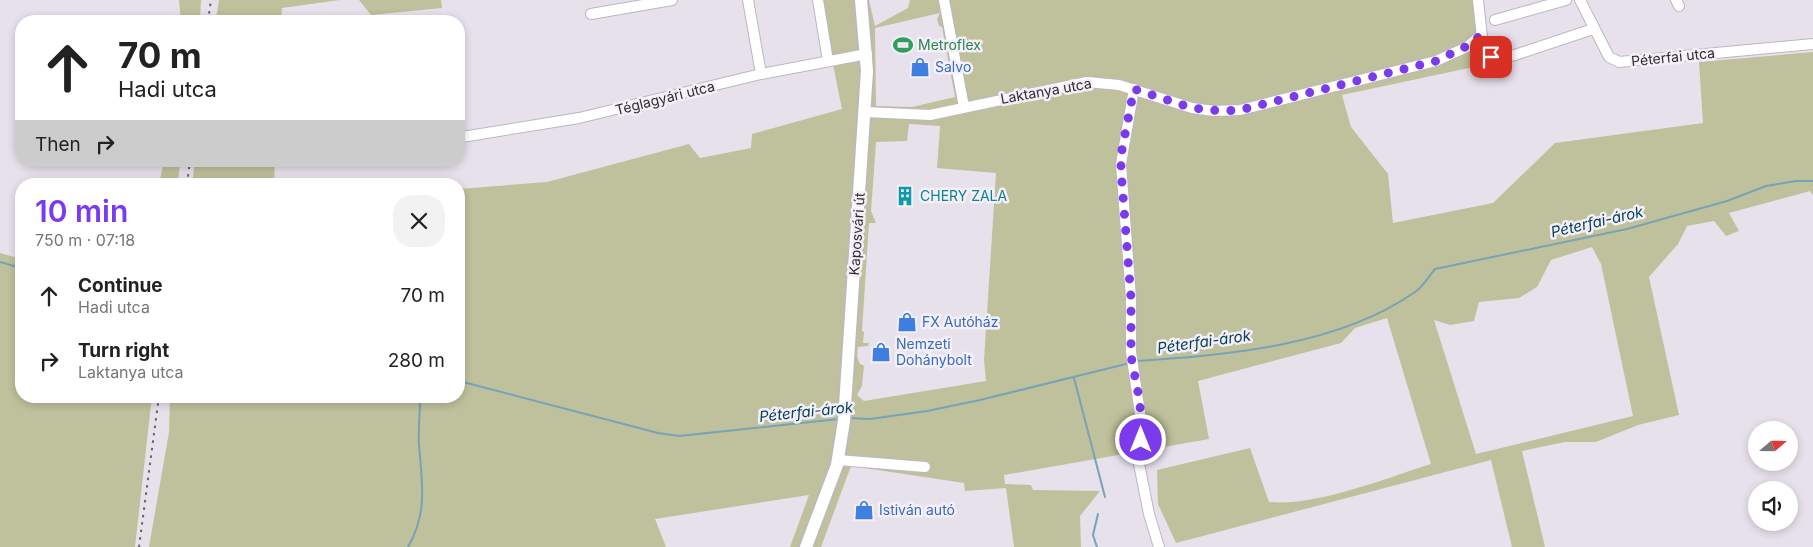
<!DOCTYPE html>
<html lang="en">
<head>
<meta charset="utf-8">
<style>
	body { margin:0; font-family:Inter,sans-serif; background:#f2f2f2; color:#222; height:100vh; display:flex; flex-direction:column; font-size:19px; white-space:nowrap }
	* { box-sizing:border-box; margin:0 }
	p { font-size:16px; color:#767676 }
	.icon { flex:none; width:28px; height:28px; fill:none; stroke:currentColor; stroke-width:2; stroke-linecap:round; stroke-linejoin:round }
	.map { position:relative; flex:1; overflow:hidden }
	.drawer { position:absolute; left:15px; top:178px; width:450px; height:225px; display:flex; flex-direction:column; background:#fff; border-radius:20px; box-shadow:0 2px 8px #0003 }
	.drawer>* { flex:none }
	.top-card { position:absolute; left:15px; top:15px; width:450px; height:152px; border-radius:20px; box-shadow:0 2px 8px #0003; background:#fff; color:#222; overflow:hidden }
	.needle { width:32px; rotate:70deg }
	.fabs { position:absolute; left:1748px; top:421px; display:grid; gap:10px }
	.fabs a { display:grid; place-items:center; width:50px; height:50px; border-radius:50%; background:#fff; box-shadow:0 2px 8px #0003; font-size:25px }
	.pin { position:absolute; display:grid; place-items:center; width:42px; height:42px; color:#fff; margin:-21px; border-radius:10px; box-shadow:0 2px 8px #0006 }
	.me { position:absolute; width:55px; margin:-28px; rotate:0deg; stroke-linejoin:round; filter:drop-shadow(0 0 4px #0008) }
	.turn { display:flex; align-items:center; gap:18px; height:105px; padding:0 20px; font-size:22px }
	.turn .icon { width:65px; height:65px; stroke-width:2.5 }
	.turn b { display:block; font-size:35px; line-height:42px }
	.then { display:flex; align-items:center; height:48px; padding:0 20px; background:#0003; gap:10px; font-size:19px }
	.round { display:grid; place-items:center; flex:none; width:52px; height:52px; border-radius:20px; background:#f2f2f2 }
	.headline { display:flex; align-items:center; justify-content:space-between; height:85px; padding:0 20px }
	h1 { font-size:30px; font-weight:600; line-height:38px; color:#7c3aed }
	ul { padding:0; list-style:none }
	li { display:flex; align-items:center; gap:15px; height:65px; padding:0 20px }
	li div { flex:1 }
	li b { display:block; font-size:19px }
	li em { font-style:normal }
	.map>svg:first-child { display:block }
	.green { fill:#bfc19c; fill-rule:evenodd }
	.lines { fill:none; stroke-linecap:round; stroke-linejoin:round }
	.stream { stroke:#78a2b5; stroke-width:2 }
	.minor-casing { stroke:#bcb7c0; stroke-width:12 }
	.major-casing { stroke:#bcb7c0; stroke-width:15 }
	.minor { stroke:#fff; stroke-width:10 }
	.major { stroke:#fff; stroke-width:12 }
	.rail { stroke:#666369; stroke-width:2; stroke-dasharray:2.5 5; stroke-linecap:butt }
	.route { stroke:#7c3aed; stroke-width:9; stroke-dasharray:0 16.2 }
	.labels { text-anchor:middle; stroke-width:5; stroke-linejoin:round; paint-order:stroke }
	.leisure-label { font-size:14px; fill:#27864d; stroke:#f4eff9; text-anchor:start }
	.street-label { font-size:14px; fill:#2f2d31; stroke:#f4eff9 }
	.shop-label { font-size:14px; fill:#366cbe; stroke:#f4eff9; text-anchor:start }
	.culture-label { font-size:14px; fill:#0d838f; stroke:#f4eff9; text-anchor:start }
	.water-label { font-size:15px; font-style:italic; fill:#024256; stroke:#f4eff9 }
</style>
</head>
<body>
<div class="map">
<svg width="1813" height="547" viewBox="0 0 1813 547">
	<rect width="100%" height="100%" fill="#e7e1ec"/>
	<g class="green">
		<polygon points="179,0 201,0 200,21 181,21"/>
		<polygon points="219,0 340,0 282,8 281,21 216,19"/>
		<polygon points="359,0 441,0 442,8 371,15"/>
		<path d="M820,0H869L875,26L908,8L910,0H1475L1483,65L1342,95L1351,127L1388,174L1393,223L1493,203L1555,143L1703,123L1699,62L1813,52V195L1810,191L1729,213L1739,231L1726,236L1714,221L1687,226L1678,244L1649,277L1679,415L1638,425L1596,442H1565L1522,451L1545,547H1512L1491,460L1176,543L1158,504L1157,470L1250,448L1269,502C1315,507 1386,478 1431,464L1387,318L1355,328L1341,343L1198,381L1209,439L1004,475L1005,484L1031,485L1033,490L1100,491L1080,516L1081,547H1014L1006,488L965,491L964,483L851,466L821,547H790L809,495L655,519L666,547H149L169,432L170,396H459V189L547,182L689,144L700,158L751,148L752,134L842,109ZM940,13L937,19L939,26L942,27L955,97L912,107L876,106L875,28ZM909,124L940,126L937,168L996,173L984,360L986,381L864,401L857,395L862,386L864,366C856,363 857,354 858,347L868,346L869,343H863L864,332L862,331L869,223H876L871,211L876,142L907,141ZM1592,247L1601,264L1633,416L1476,454L1434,320L1450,325L1474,321L1479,302L1519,298L1537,287L1551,260Z"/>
		<polygon points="164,161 180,161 178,184 159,184"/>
		<polygon points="195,161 275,161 274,184 192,184"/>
		<polygon points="0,253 21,259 21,396 152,396 135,547 0,547"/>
	</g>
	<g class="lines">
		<g class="stream">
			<polyline points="0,262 21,268"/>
			<path d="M1137,361C1228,355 1338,346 1415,292C1423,287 1429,276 1435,269L1627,229L1727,201L1766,186L1796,181H1813"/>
			<polyline points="1074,378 1105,497"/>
			<polyline points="459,381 658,433 679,436 839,419"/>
			<polyline points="848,418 870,419 927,411 980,400 1130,363"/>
			<path d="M408,547C428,513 422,482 419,445C418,430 420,414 420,399L418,396"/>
			<polyline points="1097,547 1093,535 1098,514"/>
		</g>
		<defs>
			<g id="minor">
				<polyline points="748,0 761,74"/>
				<polyline points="818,0 828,61"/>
				<polyline points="944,0 964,107"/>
				<polyline points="1478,0 1483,46 1494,59 1515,55 1593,29"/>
				<polyline points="1580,0 1609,57 1619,62 1813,44"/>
				<polyline points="1676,0 1679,6"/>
				<polyline points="591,14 672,0"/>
				<polyline points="1495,20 1566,0"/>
				<polyline points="1134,89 1121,164 1131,298 1131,352 1141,420 1139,464 1149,514 1159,547"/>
				<polyline points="865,112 930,115 1087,82 1119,85 1192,108 1214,111 1240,110 1436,61 1467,47 1481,35"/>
				<polyline points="462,137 579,118 761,74 867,54"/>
				<polyline points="838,460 925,467"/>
			</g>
			<polyline id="major" points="806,547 837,465 844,421 867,71 861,0"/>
		</defs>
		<use href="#minor" class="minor-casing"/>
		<use href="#major" class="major-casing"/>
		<use href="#minor" class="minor"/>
		<use href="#major" class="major"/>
		<g class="rail">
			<polyline points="208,21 211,0"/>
			<polyline points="187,184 190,161"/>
			<polyline points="139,547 159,396"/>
		</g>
	</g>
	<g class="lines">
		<polyline class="route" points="1141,440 1140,403 1131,356 1131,298 1121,170 1121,155 1134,89 1192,108 1221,111 1240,110 1436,61 1467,46 1481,35 1483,46 1491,57"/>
	</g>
	<defs>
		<symbol id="stadium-bare" viewBox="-9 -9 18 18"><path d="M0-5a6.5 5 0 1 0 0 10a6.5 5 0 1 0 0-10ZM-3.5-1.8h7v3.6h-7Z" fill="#2e9e5b" stroke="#f4eff9" stroke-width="2.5" paint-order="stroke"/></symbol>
		<symbol id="shop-bare" viewBox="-9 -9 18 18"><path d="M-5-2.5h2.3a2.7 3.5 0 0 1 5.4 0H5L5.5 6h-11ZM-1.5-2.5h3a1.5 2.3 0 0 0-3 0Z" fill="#3f7fe0" stroke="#f4eff9" stroke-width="2.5" paint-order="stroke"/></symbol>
		<symbol id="building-bare" viewBox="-9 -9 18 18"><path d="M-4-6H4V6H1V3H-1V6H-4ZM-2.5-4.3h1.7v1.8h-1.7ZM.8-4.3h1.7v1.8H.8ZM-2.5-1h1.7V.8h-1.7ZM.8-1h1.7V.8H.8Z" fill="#0f9aa8" stroke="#f4eff9" stroke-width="2.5" paint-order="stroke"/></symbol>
	</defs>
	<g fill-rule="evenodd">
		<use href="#stadium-bare" x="889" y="31" width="28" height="28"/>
		<use href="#shop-bare" x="906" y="53" width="28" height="28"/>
		<use href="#building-bare" x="891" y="182" width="28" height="28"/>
		<use href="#shop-bare" x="893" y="308" width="28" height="28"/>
		<use href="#shop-bare" x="867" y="338" width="28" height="28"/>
		<use href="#shop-bare" x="850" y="496" width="28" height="28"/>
	</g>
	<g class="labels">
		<g class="leisure-label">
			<text x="918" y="50">Metroflex</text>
		</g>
		<g class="street-label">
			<text transform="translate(1673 57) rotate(-6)" y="5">Péterfai utca</text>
			<text transform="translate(1046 91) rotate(-10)" y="5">Laktanya utca</text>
			<text transform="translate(665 98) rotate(-14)" y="5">Téglagyári utca</text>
			<text transform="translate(857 234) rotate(-86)" y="5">Kaposvári út</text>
		</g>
		<g class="shop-label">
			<text x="935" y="72">Salvo</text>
			<text x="922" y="327">FX Autóház</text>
			<text x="896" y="349">Nemzeti<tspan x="896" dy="16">Dohánybolt</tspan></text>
			<text x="879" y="515">Istiván autó</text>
		</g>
		<g class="culture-label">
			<text x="920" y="201">CHERY ZALA</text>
		</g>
		<g class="water-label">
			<text transform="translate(1597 222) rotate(-13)" y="5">Péterfai-árok</text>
			<text transform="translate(1204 342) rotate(-8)" y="5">Péterfai-árok</text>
			<text transform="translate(806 412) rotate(-6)" y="5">Péterfai-árok</text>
		</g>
	</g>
</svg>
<div class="fabs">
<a><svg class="needle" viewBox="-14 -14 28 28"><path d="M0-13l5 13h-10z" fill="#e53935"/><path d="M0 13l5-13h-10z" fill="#767676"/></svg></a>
<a><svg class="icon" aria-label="sound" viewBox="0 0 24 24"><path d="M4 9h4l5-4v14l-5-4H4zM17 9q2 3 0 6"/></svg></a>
</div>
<div class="pin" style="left:1491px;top:57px;background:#d93025"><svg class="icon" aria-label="arrive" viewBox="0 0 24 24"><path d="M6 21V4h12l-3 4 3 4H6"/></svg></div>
<svg class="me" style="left:1141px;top:440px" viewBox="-20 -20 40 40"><circle r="17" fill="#7c3aed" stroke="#fff" stroke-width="3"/><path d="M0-11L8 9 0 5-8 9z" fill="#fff"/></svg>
<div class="top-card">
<div class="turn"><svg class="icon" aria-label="ahead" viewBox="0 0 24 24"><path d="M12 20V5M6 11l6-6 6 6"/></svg><div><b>70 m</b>Hadi utca</div></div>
<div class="then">Then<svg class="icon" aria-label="right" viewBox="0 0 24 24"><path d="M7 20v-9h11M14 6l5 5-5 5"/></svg></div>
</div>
<section class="drawer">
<div class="headline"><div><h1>10 min</h1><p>750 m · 07:18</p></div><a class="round"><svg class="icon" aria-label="close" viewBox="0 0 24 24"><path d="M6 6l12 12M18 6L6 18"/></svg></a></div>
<ul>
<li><svg class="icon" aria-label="ahead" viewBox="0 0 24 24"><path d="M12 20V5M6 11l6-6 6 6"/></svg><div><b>Continue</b><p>Hadi utca</p></div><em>70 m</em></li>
<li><svg class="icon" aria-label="right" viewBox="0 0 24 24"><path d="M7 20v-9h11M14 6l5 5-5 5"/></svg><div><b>Turn right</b><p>Laktanya utca</p></div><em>280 m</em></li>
</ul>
</section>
</div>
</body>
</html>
